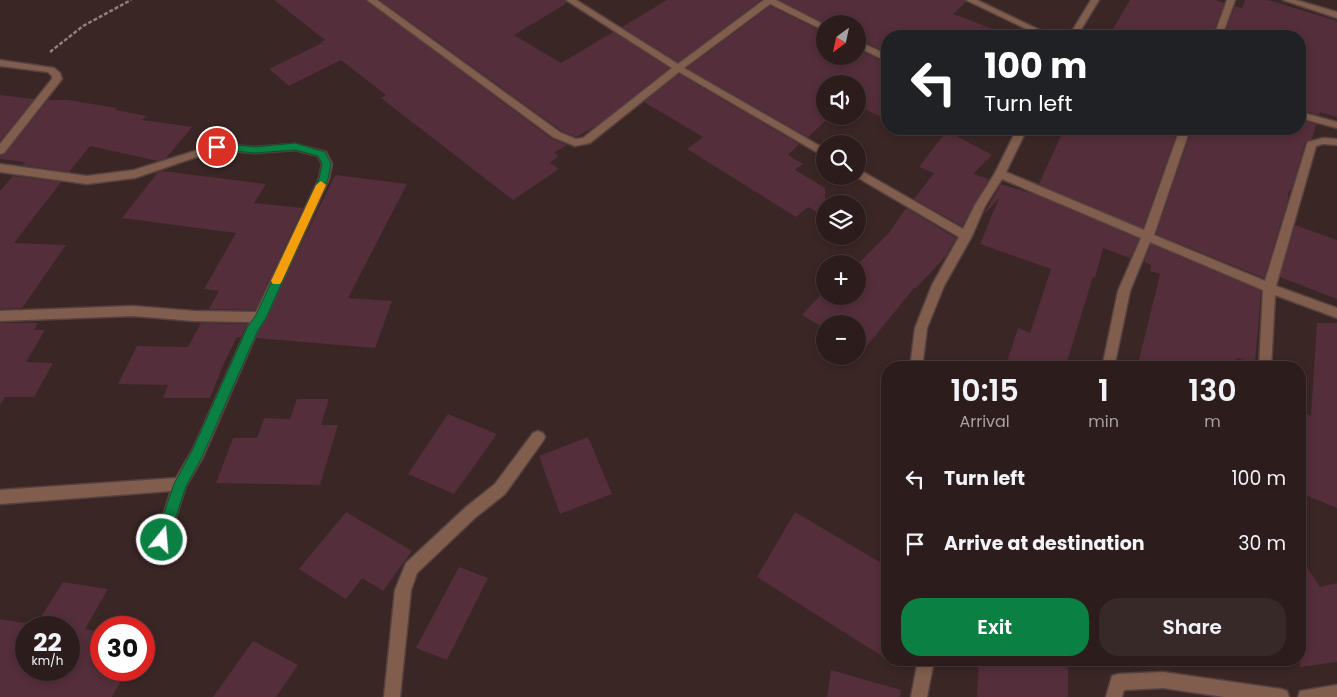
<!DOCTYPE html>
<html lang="en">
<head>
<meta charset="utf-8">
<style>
	body { margin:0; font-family:Poppins,sans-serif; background:#382929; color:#f1f3f6; height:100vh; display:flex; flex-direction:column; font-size:19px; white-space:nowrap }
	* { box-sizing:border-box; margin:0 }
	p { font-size:16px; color:#a6a1a3 }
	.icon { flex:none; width:28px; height:28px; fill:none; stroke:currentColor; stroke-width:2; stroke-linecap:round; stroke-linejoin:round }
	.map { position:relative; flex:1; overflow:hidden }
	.sheet { position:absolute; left:881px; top:361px; width:425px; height:305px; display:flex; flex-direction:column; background:#2c1c1c; border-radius:20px; box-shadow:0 2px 8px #0003,0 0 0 1px #483a3b }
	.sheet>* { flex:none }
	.banner { position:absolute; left:881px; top:30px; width:425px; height:105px; border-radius:20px; box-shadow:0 2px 8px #0003,0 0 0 1px #483a3b; background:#202124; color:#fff; overflow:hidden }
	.needle { width:32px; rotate:213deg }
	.controls { position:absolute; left:816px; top:15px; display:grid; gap:10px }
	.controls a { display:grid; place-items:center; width:50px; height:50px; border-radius:50%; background:#2c1c1c; box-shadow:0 2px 8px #0003,0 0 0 1px #483a3b; font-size:25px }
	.speed { position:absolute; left:15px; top:616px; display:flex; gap:10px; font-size:25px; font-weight:700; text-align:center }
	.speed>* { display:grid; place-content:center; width:65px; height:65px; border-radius:50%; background:#2c1c1c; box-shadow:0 2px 8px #0003,0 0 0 1px #483a3b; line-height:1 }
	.speed small { font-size:12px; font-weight:400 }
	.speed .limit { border:8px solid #d22; background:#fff; color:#111 }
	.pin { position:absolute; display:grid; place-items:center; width:42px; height:42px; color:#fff; margin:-21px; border:2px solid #fff; border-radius:50%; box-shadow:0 1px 5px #0007 }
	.me { position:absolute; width:55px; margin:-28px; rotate:17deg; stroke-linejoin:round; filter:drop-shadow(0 0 4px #0008) }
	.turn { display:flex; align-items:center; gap:18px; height:105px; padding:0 20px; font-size:22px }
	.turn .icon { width:65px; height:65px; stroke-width:2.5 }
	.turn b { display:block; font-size:35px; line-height:42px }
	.eta { display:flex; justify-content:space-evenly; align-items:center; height:85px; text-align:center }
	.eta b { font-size:30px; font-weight:600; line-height:35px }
	.primary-button { display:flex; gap:10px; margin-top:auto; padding:10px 20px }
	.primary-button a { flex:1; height:58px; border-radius:20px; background:#0b8043; color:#fff; font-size:20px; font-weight:600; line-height:58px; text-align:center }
	.primary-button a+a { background:#382929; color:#f1f3f6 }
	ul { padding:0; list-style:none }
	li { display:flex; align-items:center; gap:15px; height:65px; padding:0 20px }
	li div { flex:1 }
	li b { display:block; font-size:19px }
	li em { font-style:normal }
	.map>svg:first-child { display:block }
	.building { fill:#542e3a; fill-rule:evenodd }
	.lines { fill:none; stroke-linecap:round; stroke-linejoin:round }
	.minor-casing { stroke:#544140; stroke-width:3 }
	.path { stroke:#907f7e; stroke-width:2.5; stroke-dasharray:4 2; stroke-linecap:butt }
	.minor { fill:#805d4c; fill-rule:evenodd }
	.route { fill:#0b8043; stroke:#07532c }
	.slow { fill:#f59e0b }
</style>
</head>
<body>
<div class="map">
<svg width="1337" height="697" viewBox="0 0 1337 697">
	<rect width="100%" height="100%" fill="#3a2625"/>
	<g class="building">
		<polygon points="274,0 365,0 552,139 567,145 554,153 559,156 550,163 559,169 513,200 381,98 386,95 341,60 289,86 269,69 322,43 320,42 325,40"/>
		<polygon points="380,0 564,0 567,3 514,35 561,63 613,32 669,68 596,126 576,137 562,131"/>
		<polygon points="667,0 761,0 678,62 622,27"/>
		<polygon points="780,0 964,0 966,2 953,14 1004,33 1004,36 888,36 888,53 858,39 858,24 826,24"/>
		<polygon points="1130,0 1215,0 1224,3 1212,36 1109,36"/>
		<polygon points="1245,0 1268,0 1337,21 1337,117 1320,112 1319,115 1300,110 1300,36 1224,36 1235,6 1242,8"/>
		<polygon points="770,6 825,33 825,56 858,56 858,49 888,64 888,120 858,106 858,84 825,84 825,116 831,116 808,137 687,68"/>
		<polygon points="679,74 799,144 788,155 803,164 795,170 825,188 825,217 808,207 796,217 687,149 703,137 644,102"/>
		<polygon points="0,95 34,99 0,141"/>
		<polygon points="48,100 68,100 117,108 116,110 147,116 142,120 192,127 166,158 158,161 90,146 69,172 22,165 25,162 0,159 0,156 5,154"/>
		<polygon points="1300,120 1316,124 1312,139 1305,143 1292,188 1288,193 1288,200 1264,278 1156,234 1192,129 1300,129"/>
		<polygon points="1064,129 1178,129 1143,228 1039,184"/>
		<polygon points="947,131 992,155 973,174 989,179 962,226 914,199 934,173 919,167"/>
		<polygon points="162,171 266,184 254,203 303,208 255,310 209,309 219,291 204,289 236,233 122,218 158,172"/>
		<polygon points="335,175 407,184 348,298 392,301 375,348 256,338"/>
		<polygon points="13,176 61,182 14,243 66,245 22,308 0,309 0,191"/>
		<polygon points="1001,184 1034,194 1139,239 1130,258 1103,248 1095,278 1093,277 1065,368 1005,368 1018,328 1030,333 1051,269 980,244 999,198 983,216"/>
		<polygon points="906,208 956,238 946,256 916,288 914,288 862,352 858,349 858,324 825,324 825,329 802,315 825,290 825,296 858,296 858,264 889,233"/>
		<polygon points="1295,225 1337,240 1337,299 1280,277"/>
		<polygon points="1151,244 1261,291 1255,364 1237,358 1236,368 1137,368 1160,274 1150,271 1151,265 1144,262"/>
		<polygon points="0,323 38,323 34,330 45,330 26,362 53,363 34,397 5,397 0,405"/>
		<polygon points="201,323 247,324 241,337 237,337 224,363 210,398 163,398 168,385 118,384 137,346 188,347"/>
		<polygon points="1317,323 1337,323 1337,508 1303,494 1306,414 1311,416"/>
		<polygon points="297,399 329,399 321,425 338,425 320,485 216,483 233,438 257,438 264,418 290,419"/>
		<polygon points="448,414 497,434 454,494 408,474"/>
		<polygon points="588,437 612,494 560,514 539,456"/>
		<polygon points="346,512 412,551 383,591 362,578 346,599 299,569"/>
		<polygon points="795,512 888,567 888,660 757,577"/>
		<polygon points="1300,557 1320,587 1337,583 1337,662 1300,667"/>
		<polygon points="459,567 488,578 447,660 416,648"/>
		<path d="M63,582L108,589L85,629L101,632V670H127L112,697H0V619L36,625ZM26,628H69V670H26Z"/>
		<polygon points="253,641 298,665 276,697 213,697"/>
		<polygon points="979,660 1068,660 1068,697 977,697"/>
		<polygon points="831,670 901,690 900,697 827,697"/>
	</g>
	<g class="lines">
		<defs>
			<g id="minor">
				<polygon points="367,0 377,0 561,133 576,139 583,138 672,68 566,0 576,0 678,64 764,0 776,0 825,25 825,31 770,4 684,68 825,149 825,157 679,72 590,143 575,146 553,137"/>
				<polygon points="966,0 977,0 1052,36 1041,36"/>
				<polygon points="1091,0 1099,0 1077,36 1069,36"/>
				<polygon points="1227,0 1235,0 1222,36 1214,36"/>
				<polygon points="1283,0 1296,0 1337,12 1337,18"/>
				<polygon points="858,41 888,55 888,62 858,47"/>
				<polygon points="0,60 54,68 60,73 62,79 4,153 0,154 0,144 52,79 52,76 48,72 0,66"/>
				<polygon points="1300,112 1337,122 1337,128 1300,118"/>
				<polygon points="1017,129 1027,129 1006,172 1144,230 1180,129 1190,129 1154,235 1265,281 1307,144 1308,142 1323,138 1337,139 1337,145 1323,144 1316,146 1276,286 1337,308 1337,318 1275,295 1271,368 1259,368 1263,290 1150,242 1130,291 1114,368 1102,368 1118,291 1141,238 1002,179 985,206 972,236 944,286 927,328 922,368 910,368 915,328 932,285 959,237 855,176 858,176 858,169 963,229 975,205 995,173"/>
				<polygon points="217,144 255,147 295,144 326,152 332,164 329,179 266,317 258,330 203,457 186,486 167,545 162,547 157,545 155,540 171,491 0,504 0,490 176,478 193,449 250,322 194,321 133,316 0,321 0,311 133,306 194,311 256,312 319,179 322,164 318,156 295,150 255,153 217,150 135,178 87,184 0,172 0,164 87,176 134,170"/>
				<polygon points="538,431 543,433 545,437 543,441 505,494 476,517 417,573 411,590 400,697 384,697 395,590 406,563 466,507 495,484 533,433"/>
				<polygon points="918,660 934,660 927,697 911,697"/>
				<polygon points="1163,672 1281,689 1287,691 1289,697 1224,697 1163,688 1124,690 1122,697 1106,697 1112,676 1118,674"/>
				<polygon points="1337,685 1337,697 1298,697 1300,691"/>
			</g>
		</defs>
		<use href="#minor" class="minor-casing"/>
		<polyline class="path" points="50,52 83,26 131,0"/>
		<use href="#minor" class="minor"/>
	</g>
	<polygon class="route" points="217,143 255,147 295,143 325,152 331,164 328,179 266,318 258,330 202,457 186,486 167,545 162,547 157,545 155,540 174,484 193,449 247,328 256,315 319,179 322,164 318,156 295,150 255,153 213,149 213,144"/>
	<polygon class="slow" points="321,181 326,185 282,281 280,284 273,284 271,281 316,185"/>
</svg>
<div class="controls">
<a><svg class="needle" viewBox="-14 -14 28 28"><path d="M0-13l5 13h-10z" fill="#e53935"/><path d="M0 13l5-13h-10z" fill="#a6a1a3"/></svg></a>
<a><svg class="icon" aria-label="sound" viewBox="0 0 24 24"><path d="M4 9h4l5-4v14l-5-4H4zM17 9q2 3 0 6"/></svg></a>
<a><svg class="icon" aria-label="search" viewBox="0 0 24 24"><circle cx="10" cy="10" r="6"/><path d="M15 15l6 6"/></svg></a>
<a><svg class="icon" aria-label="layers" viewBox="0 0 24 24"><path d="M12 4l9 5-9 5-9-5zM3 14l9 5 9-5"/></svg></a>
<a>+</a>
<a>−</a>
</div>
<div class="speed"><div>22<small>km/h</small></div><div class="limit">30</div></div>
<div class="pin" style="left:217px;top:147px;background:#d93025"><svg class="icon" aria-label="arrive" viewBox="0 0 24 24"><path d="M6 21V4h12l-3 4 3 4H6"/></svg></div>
<svg class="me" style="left:162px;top:540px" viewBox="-20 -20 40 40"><circle r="17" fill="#0b8043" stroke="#fff" stroke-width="3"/><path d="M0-11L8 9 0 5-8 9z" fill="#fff"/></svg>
<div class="banner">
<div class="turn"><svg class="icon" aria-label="left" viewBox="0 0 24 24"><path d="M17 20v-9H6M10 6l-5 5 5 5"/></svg><div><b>100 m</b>Turn left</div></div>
</div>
<section class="sheet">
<div class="eta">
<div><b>10:15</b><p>Arrival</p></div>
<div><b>1</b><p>min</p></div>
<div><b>130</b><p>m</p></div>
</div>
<ul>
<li><svg class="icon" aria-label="left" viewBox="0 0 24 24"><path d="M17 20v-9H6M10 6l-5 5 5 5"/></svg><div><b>Turn left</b></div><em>100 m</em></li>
<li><svg class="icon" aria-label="arrive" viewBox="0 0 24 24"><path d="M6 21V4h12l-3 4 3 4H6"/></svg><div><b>Arrive at destination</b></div><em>30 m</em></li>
</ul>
<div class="primary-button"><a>Exit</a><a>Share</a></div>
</section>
</div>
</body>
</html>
